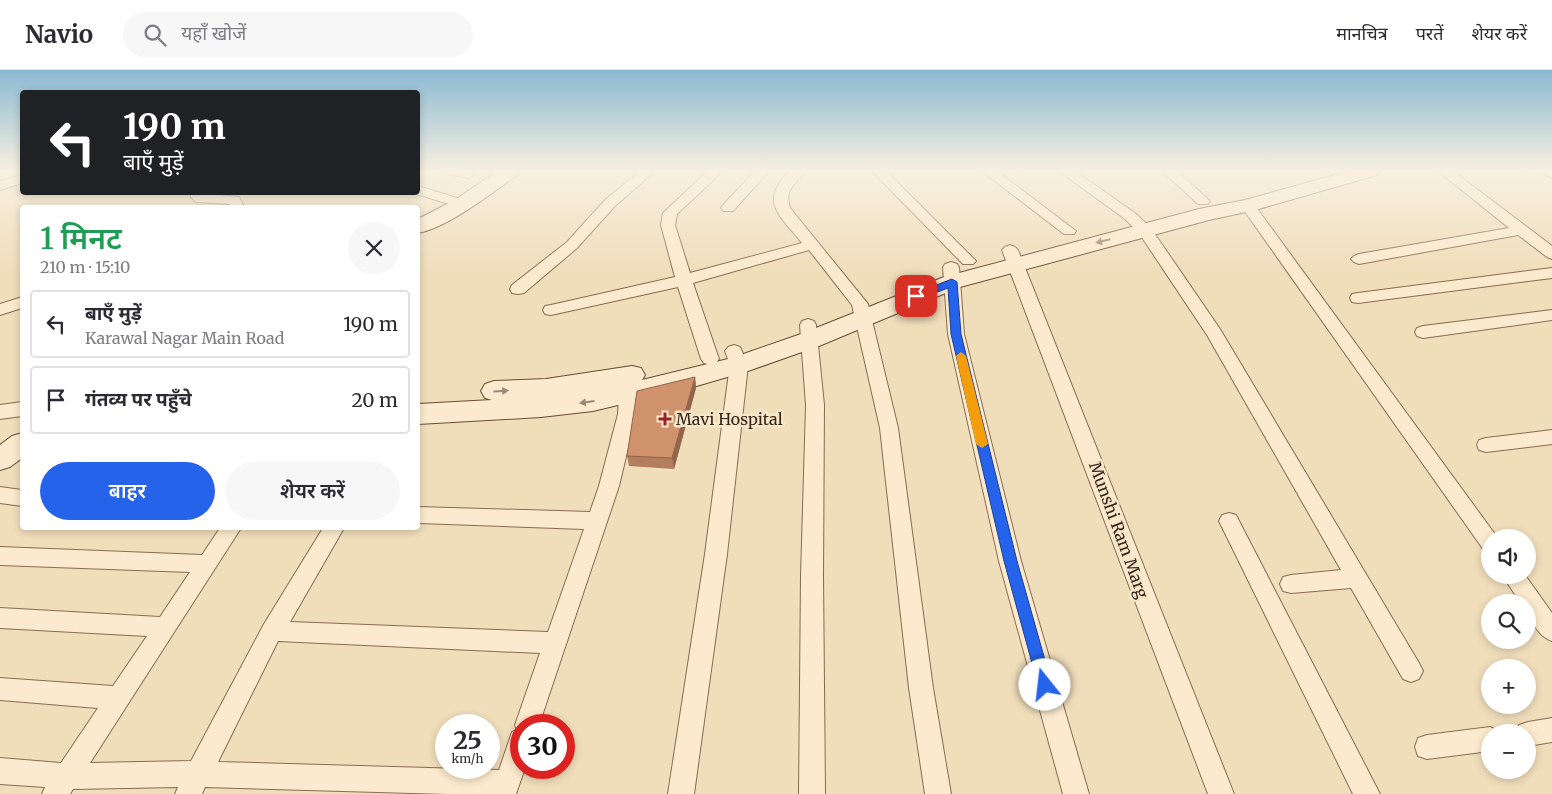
<!DOCTYPE html>
<html lang="hi">
<head>
<meta charset="utf-8">
<style>
	body { margin:0; font-family:Merriweather,"Noto Sans Devanagari",serif; background:#f7f7f7; color:#2b2b33; height:100vh; display:flex; flex-direction:column; font-size:19px; white-space:nowrap }
	* { box-sizing:border-box; margin:0 }
	p { font-size:16px; color:#7c7c81 }
	.icon { flex:none; width:28px; height:28px; fill:none; stroke:currentColor; stroke-width:2; stroke-linecap:round; stroke-linejoin:round }
	.map { position:relative; flex:1; overflow:hidden }
	.side { position:absolute; left:20px; top:135px; width:400px; height:325px; display:flex; flex-direction:column; background:#fff; border-radius:5px; box-shadow:0 2px 8px #0003 }
	.side>* { flex:none }
	.guide { position:absolute; left:20px; top:20px; width:400px; height:105px; border-radius:5px; box-shadow:0 2px 8px #0003; background:#202124; color:#fff; overflow:hidden }
	.tools { position:absolute; left:1481px; top:459px; display:grid; gap:10px }
	.tools a { display:grid; place-items:center; width:55px; height:55px; border-radius:50%; background:#fff; box-shadow:0 2px 8px #0003; font-size:25px }
	.speed { position:absolute; left:435px; top:644px; display:flex; gap:10px; font-size:25px; font-weight:700; text-align:center }
	.speed>* { display:grid; place-content:center; width:65px; height:65px; border-radius:50%; background:#fff; box-shadow:0 2px 8px #0003; line-height:1 }
	.speed small { font-size:12px; font-weight:400 }
	.speed .limit { border:8px solid #d22; background:#fff; color:#111 }
	.pin { position:absolute; display:grid; place-items:center; width:42px; height:42px; color:#fff; margin:-21px; border-radius:10px; box-shadow:0 2px 8px #0006 }
	.me { position:absolute; width:55px; margin:-28px; rotate:344deg; stroke-linejoin:round; filter:drop-shadow(0 0 4px #0008) }
	.turn { display:flex; align-items:center; gap:18px; height:105px; padding:0 20px; font-size:22px }
	.turn .icon { width:65px; height:65px; stroke-width:2.5 }
	.turn b { display:block; font-size:35px; line-height:42px }
	.round { display:grid; place-items:center; flex:none; width:52px; height:52px; border-radius:26px; background:#f7f7f7 }
	.head { display:flex; align-items:center; justify-content:space-between; height:85px; padding:0 20px }
	h1 { font-size:30px; font-weight:600; line-height:38px; color:#1e9e55 }
	.primary-button { display:flex; gap:10px; margin-top:auto; padding:10px 20px }
	.primary-button a { flex:1; height:58px; border-radius:30px; background:#2563eb; color:#fff; font-size:20px; font-weight:600; line-height:58px; text-align:center }
	.primary-button a+a { background:#f7f7f7; color:#2b2b33 }
	ul { padding:0; list-style:none }
	li { display:flex; align-items:center; gap:15px; height:68px; margin:0 10px 8px; padding:0 10px; border:2px solid #e1e1e2; border-radius:5px }
	li div { flex:1 }
	li b { display:block; font-size:19px }
	li em { font-style:normal }
	header { display:flex; align-items:center; gap:30px; box-sizing:border-box; height:70px; padding:0 25px; background:#fff; border-bottom:1px solid #e1e1e2 }
	header strong { font-size:24px }
	nav { display:flex; gap:28px; margin-inline-start:auto; font-size:18px }
	.search { width:350px; height:45px; background:#f7f7f7; display:flex; align-items:center; gap:12px; box-sizing:border-box; padding:0 18px; border-radius:28px; color:#7c7c81; font-size:19px }
	.map>svg:first-child { display:block }
	.lines { fill:none; stroke-linecap:round; stroke-linejoin:round }
	.street-casing { stroke:#876c54; stroke-width:2 }
	.secondary-casing { stroke:#684d37; stroke-width:2 }
	.street { fill:#fbeacd; fill-rule:evenodd }
	.secondary { fill:#fbeacd; fill-rule:evenodd }
	.wall { fill:#b37d5e }
	.shaded-wall { fill:#92664c }
	.building { fill:#d0916d; stroke:#92664c }
	.oneway { fill:#988874 }
	.route { fill:#2563eb; stroke:#184099 }
	.slow { fill:#f59e0b }
	.poi-dot { fill:#992128; stroke:#f7e7c9; stroke-width:2 }
	.labels { text-anchor:middle; stroke-width:5; stroke-linejoin:round; paint-order:stroke }
	.poi-label { font-size:16px; fill:#35251a; stroke:#f7e7c9; text-anchor:start }
	.street-label { font-size:16px; fill:#35251a; stroke:#f7e7c9 }
</style>
</head>
<body>
<header>
<strong>Navio</strong>
<div class="search"><svg class="icon" aria-label="search" viewBox="0 0 24 24"><circle cx="10" cy="10" r="6"/><path d="M15 15l6 6"/></svg>यहाँ खोजें</div>
<nav><a>मानचित्र</a><a>परतें</a><a>शेयर करें</a></nav>
</header>
<div class="map">
<svg width="1552" height="724" viewBox="0 0 1552 724">
	<rect width="100%" height="100%" fill="#f0ddba"/>
	<g class="lines">
		<defs>
			<g id="street">
				<polygon points="446,101 471,101 475,104 468,108 448,104"/>
				<polygon points="640,101 655,101 615,136 577,178 524,223 518,224 512,223 510,219 512,215 567,172 605,130"/>
				<path d="M708,101H723L677,144L675,155L690,203L802,173C780,145 758,132 790,101H805C796,117 784,116 790,138L868,234L898,358L933,618L951,724H925L909,618L880,358L852,235L809,180L693,213L719,289L716,293L710,295L704,293L701,289L678,217L551,245L545,244L543,240L545,236L551,235L675,207L661,155L663,143Z"/>
				<polygon points="755,101 769,101 733,141 723,141 721,138 723,135"/>
				<polygon points="872,101 886,101 976,191 973,194 963,194"/>
				<polygon points="982,101 997,101 1076,161 1074,164 1064,164"/>
				<polygon points="1059,101 1075,101 1135,143 1150,157 1220,259 1419,593 1423,601 1419,609 1411,612 1403,609 1351,518 1291,523 1283,521 1280,514 1283,507 1291,505 1341,500 1207,265 1139,163 1125,149"/>
				<polygon points="1162,101 1177,101 1210,131 1208,134 1198,134"/>
				<polygon points="1438,101 1453,101 1552,176 1552,189 1547,187 1518,165 1359,194 1354,192 1351,189 1354,186 1359,184 1509,158"/>
				<polygon points="1540,101 1552,101 1552,108"/>
				<polygon points="22,105 22,113 0,120 0,111"/>
				<polygon points="418,116 467,131 469,134 467,137 462,138 413,123 418,122"/>
				<polygon points="190,122 239,127 245,138 231,138 229,134 196,132 191,127"/>
				<polygon points="1248,132 1253,133 1497,467 1490,468 1490,482 1483,479 1241,136 1243,133"/>
				<polygon points="1010,175 1015,177 1018,180 1234,724 1208,724 1002,180 1005,177"/>
				<polygon points="951,192 957,194 959,197 964,264 1021,491 1089,724 1063,724 999,491 948,264 943,197 945,194"/>
				<polygon points="1552,198 1552,208 1358,233 1352,232 1350,228 1352,224 1358,223"/>
				<polygon points="22,227 22,238 0,245 0,234"/>
				<polygon points="1552,240 1552,250 1423,268 1417,266 1415,262 1417,258 1423,256"/>
				<polygon points="808,249 814,251 816,255 824,335 823,506 825,724 799,724 801,506 806,335 800,255 802,251"/>
				<polygon points="734,275 740,277 748,295 727,484 694,724 668,724 705,484 730,295 725,281 728,277"/>
				<path d="M629,301L635,303L638,307L636,344L619,416L539,655H521V698H525L516,724H448L205,717L202,724H175L178,717L73,719L70,724H42L45,717L0,714V688L61,693L98,638L0,630V608L113,616L147,566L0,558V538L160,547L190,502L0,495V477L202,485L220,458H241L90,693L191,691L264,554L323,458H344L290,552L548,562L584,459L418,453V437L590,442L599,416L618,344L620,307L623,303ZM278,571L540,583L515,655L517,660L512,662L499,700L218,692Z"/>
				<polygon points="22,332 22,346 0,349 0,335"/>
				<polygon points="1552,360 1552,374 1486,382 1479,380 1477,375 1479,370 1486,368"/>
				<polygon points="0,417 22,420 22,436 0,433"/>
				<polygon points="1229,443 1236,445 1380,724 1353,724 1219,451 1222,445"/>
				<path d="M1502,505H1525L1552,543V571C1537,566 1528,547 1528,532H1520Z"/>
				<polygon points="1552,648 1552,672 1528,676 1528,662 1516,662 1519,655 1528,652"/>
				<polygon points="1490,657 1500,662 1490,662 1490,681 1427,689 1418,686 1415,677 1418,668 1427,665"/>
			</g>
			<g id="secondary">
				<path d="M497,101H520L517,105C492,123 447,158 418,163V149L455,130Z"/>
				<polygon points="1349,101 1380,101 1377,105 1255,140 1209,150 960,217 819,276 748,301 693,317 593,341 541,347 418,354 418,334 492,330 485,328 481,321 485,314 494,311 546,309 632,296 641,298 645,305 642,310 732,288 801,264 944,207 1199,139 1245,130"/>
				<polygon points="22,363 22,388 10,397 0,400 0,375 12,366"/>
			</g>
		</defs>
		<use href="#street" class="street-casing"/>
		<use href="#secondary" class="secondary-casing"/>
		<use href="#street" class="street"/>
		<use href="#secondary" class="secondary"/>
	</g>
	<polygon class="wall" points="695,307 696,318 674,399 629,396 627,386"/>
	<polygon class="shaded-wall" points="695,307 696,318 674,399 672,388"/>
	<polygon class="building" points="695,307 672,388 627,386 637,321"/>
	<defs><path id="oneway-solid" d="M-6-.8H1V-3.2L6.5 0L1 3.2V.8H-6Z" transform="scale(1.25)"/></defs>
	<g class="oneway">
		<use href="#oneway-solid" transform="translate(1103 171) rotate(166)"/>
		<use href="#oneway-solid" transform="translate(501 321) rotate(-4)"/>
		<use href="#oneway-solid" transform="translate(587 332) rotate(172)"/>
	</g>
	<linearGradient id="sky" x2="0" y2="1"><stop stop-color="#8bb9d3"/><stop offset="0.5" stop-color="#f8f0e0"/><stop offset="1" stop-color="#f8f0e0" stop-opacity="0"/></linearGradient>
	<rect width="1552" height="202" fill="url(#sky)"/>
	<polygon class="route" points="952,209 957,212 961,264 1017,491 1052,615 1050,620 1045,622 1040,620 1038,615 1004,491 951,264 948,218 916,230 911,226 913,224"/>
	<polygon class="slow" points="961,282 966,286 988,374 982,378 976,374 956,286"/>
	<path class="poi-dot" d="M662.5 341.5h5v5h5v5h-5v5h-5v-5h-5v-5h5z"/>
	<g class="labels">
		<g class="poi-label">
			<text x="676" y="355">Mavi Hospital</text>
		</g>
		<g class="street-label">
			<text transform="translate(1119 460) rotate(70)" y="6">Munshi Ram Marg</text>
		</g>
	</g>
</svg>
<div class="tools">
<a><svg class="icon" aria-label="sound" viewBox="0 0 24 24"><path d="M4 9h4l5-4v14l-5-4H4zM17 9q2 3 0 6"/></svg></a>
<a><svg class="icon" aria-label="search" viewBox="0 0 24 24"><circle cx="10" cy="10" r="6"/><path d="M15 15l6 6"/></svg></a>
<a>+</a>
<a>−</a>
</div>
<div class="speed"><div>25<small>km/h</small></div><div class="limit">30</div></div>
<div class="pin" style="left:916px;top:226px;background:#d93025"><svg class="icon" aria-label="arrive" viewBox="0 0 24 24"><path d="M6 21V4h12l-3 4 3 4H6"/></svg></div>
<svg class="me" style="left:1045px;top:615px" viewBox="-20 -20 40 40"><circle r="19" fill="#fff"/><path d="M0-13L10 11 0 6-10 11z" fill="#2563eb"/></svg>
<div class="guide">
<div class="turn"><svg class="icon" aria-label="left" viewBox="0 0 24 24"><path d="M17 20v-9H6M10 6l-5 5 5 5"/></svg><div><b>190 m</b>बाएँ मुड़ें</div></div>
</div>
<section class="side">
<div class="head"><div><h1>1 मिनट</h1><p>210 m · 15:10</p></div><a class="round"><svg class="icon" aria-label="close" viewBox="0 0 24 24"><path d="M6 6l12 12M18 6L6 18"/></svg></a></div>
<ul>
<li><svg class="icon" aria-label="left" viewBox="0 0 24 24"><path d="M17 20v-9H6M10 6l-5 5 5 5"/></svg><div><b>बाएँ मुड़ें</b><p>Karawal Nagar Main Road</p></div><em>190 m</em></li>
<li><svg class="icon" aria-label="arrive" viewBox="0 0 24 24"><path d="M6 21V4h12l-3 4 3 4H6"/></svg><div><b>गंतव्य पर पहुँचे</b></div><em>20 m</em></li>
</ul>
<div class="primary-button"><a>बाहर</a><a>शेयर करें</a></div>
</section>
</div>
</body>
</html>
